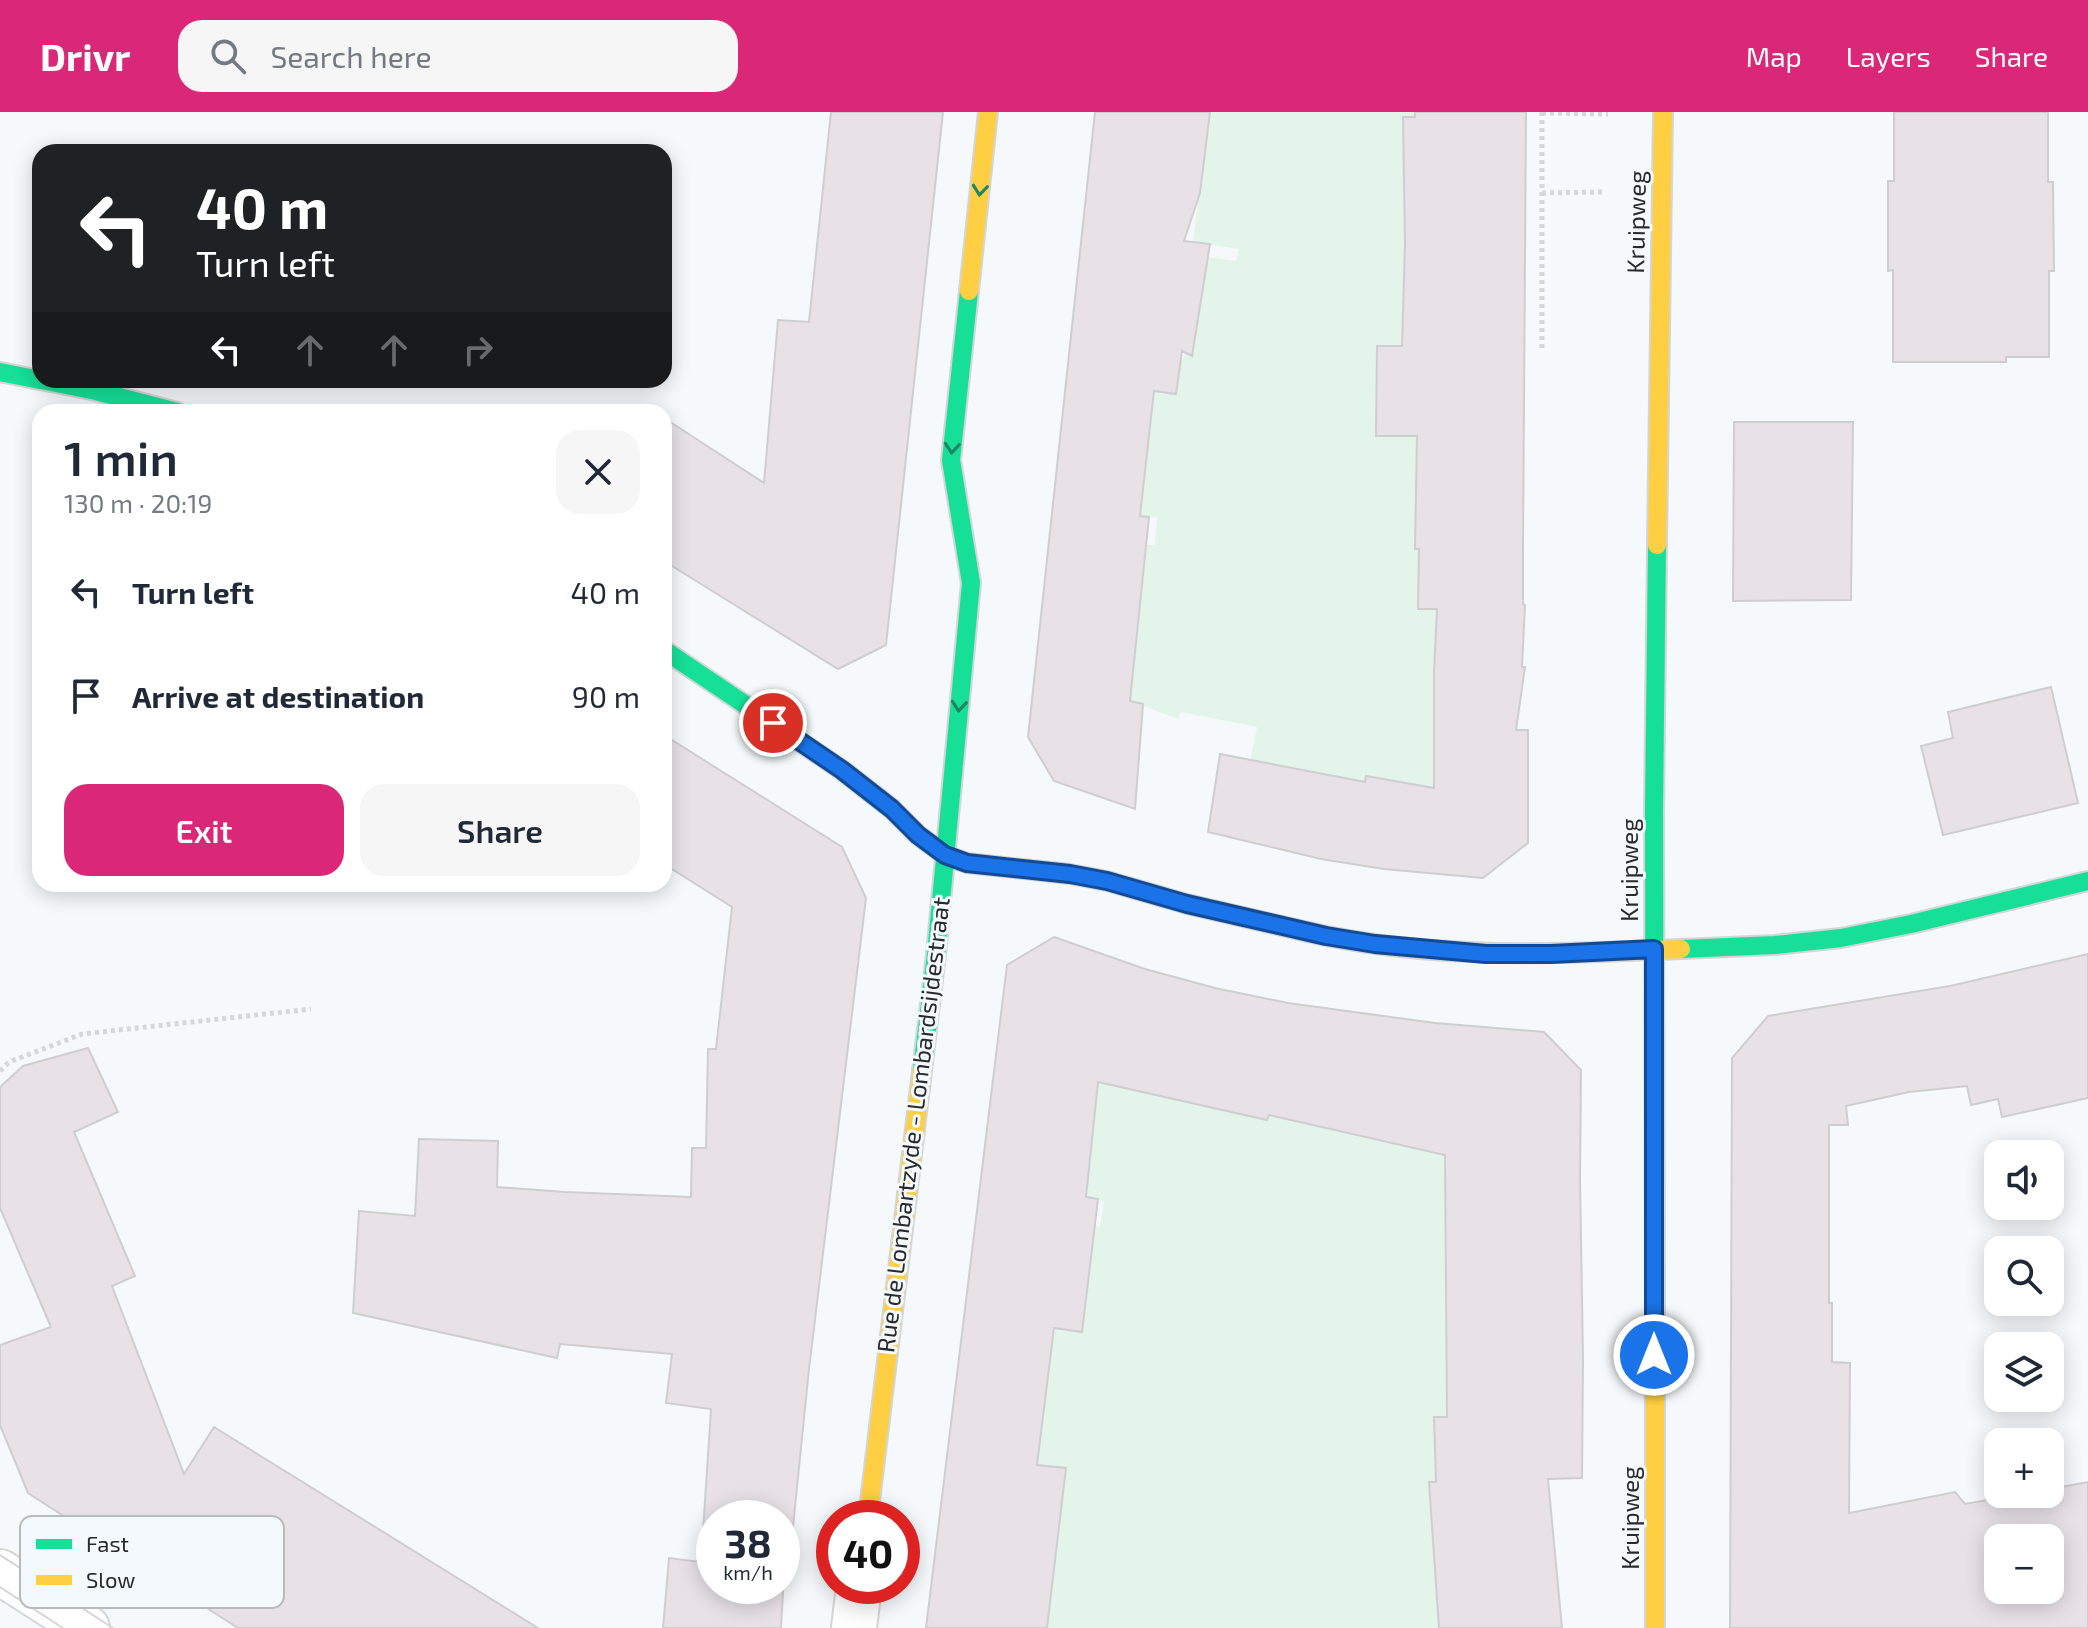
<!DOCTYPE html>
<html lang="en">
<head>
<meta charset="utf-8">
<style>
	body { margin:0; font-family:"Exo 2",sans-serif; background:#f6f6f7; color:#1f2937; height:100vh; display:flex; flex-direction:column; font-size:30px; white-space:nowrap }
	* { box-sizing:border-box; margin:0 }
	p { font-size:26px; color:#747a83 }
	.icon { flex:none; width:44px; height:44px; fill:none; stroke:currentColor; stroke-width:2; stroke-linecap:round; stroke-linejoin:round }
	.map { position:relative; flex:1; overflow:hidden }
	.drawer { position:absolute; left:32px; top:292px; width:640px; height:488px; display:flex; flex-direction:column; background:#fff; border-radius:24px; box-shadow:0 4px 20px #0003 }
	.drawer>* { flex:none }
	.guide { position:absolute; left:32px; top:32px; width:640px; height:244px; border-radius:24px; box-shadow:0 4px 20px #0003; background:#202124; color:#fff; overflow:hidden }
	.fabs { position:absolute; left:1984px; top:1028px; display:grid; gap:16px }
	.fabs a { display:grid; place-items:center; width:80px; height:80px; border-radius:16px; background:#fff; box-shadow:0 4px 20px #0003; font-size:40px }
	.speed { position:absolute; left:696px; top:1388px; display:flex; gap:16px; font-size:40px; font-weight:700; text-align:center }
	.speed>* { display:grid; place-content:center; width:104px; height:104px; border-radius:50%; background:#fff; box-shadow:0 4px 20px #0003; line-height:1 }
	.speed small { font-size:20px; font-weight:400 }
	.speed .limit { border:12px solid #d22; background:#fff; color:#111 }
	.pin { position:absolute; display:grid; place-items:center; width:68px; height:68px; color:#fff; margin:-34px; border:4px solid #fff; border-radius:50%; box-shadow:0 2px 8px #0007 }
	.me { position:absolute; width:88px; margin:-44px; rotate:0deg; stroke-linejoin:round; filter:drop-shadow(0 0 6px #0008) }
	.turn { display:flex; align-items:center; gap:28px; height:168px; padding:0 32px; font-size:36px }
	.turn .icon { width:104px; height:104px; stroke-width:2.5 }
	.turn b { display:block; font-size:56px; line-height:68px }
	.lanes { display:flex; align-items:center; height:76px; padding:0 32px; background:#0003; justify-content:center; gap:40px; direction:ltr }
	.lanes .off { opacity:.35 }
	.round { display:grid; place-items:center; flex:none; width:84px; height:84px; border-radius:24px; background:#f6f6f7 }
	.headline { display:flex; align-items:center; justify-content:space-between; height:136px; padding:0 32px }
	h1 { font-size:48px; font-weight:600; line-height:60px }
	.primary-button { display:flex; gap:16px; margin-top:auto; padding:16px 32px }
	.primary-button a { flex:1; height:92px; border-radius:24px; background:#db2777; color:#fff; font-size:32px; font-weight:600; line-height:92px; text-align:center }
	.primary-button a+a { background:#f6f6f7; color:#1f2937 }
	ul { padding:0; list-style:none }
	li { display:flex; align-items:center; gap:24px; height:104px; padding:0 32px }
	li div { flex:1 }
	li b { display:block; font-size:30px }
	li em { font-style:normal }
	header { display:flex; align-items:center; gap:48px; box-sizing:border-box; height:112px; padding:0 40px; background:#db2777; color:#fff }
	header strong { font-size:38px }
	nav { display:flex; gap:44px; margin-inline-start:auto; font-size:28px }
	.search { width:560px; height:72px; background:#f6f6f7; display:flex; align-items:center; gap:20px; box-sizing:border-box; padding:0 28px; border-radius:24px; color:#747a83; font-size:30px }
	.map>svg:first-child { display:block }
	.green { fill:#e3f4eb }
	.building { fill:#e8e2e7; stroke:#ceced0; stroke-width:2; fill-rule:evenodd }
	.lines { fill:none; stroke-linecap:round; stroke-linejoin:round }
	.street-casing { stroke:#d3d5d7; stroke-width:48 }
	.fast-casing { stroke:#d3d5d7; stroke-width:22 }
	.slow-casing { stroke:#d3d5d7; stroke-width:22 }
	.path { stroke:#d6d7d8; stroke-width:5; stroke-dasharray:4 4; stroke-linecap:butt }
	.street { stroke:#fefefe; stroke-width:44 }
	.fast { stroke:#16e098; stroke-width:18 }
	.slow { stroke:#ffcf43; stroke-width:18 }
	.tram { stroke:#d6d6d6; stroke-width:2 }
	.oneway { stroke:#1f8562 }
	.route-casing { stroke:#114b97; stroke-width:20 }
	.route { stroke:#1a73e8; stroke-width:14 }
	.labels { text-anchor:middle; stroke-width:6; stroke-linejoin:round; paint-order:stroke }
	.street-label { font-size:24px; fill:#282a2b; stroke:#f4f9fd }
	.key { fill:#f4f9fd; stroke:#b7bbbe; stroke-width:2 }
	.key-label { font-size:22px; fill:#282a2b }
</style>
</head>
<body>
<header>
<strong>Drivr</strong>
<div class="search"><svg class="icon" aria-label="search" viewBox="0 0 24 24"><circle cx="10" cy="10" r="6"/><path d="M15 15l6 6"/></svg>Search here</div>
<nav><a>Map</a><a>Layers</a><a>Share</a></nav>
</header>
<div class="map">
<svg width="2088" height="1516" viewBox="0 0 2088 1516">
	<rect width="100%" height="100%" fill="#f6f9fb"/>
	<g class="green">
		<polygon points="1210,0 1415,0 1415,5 1403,6 1407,125 1405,125 1404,136 1419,176 1377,324 1419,324 1415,436 1419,437 1419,497 1436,497 1434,560 1436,659 1433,676 1365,673 1307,662 1306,659 1250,648 1257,615 1181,600 1178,607 1130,589 1147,433 1155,433 1157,405 1140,404 1154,279 1176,282 1181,250 1186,241 1192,243 1203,144 1236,149 1239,137 1193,130"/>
		<polygon points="1088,924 1188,991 1267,1008 1272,986 1487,1015 1445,1097 1446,1215 1459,1305 1434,1305 1485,1456 1435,1461 1439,1516 1047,1516 1049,1496 1016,1421 1058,1426 1066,1356 1037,1353 1054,1216 1081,1219 1080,1113 1100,1115 1104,1089 1083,1085 1087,1078 1094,1010"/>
	</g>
	<g class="building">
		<polygon points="831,0 943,0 886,533 838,557 664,449 664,306 764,371 778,208 809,210"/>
		<polygon points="1095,0 1210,0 1200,81 1184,129 1210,132 1192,244 1182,239 1176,282 1154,279 1140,404 1149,405 1130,589 1143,592 1135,697 1054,669 1028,625"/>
		<polygon points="1415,0 1526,0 1523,438 1523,492 1525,493 1522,555 1525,555 1516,618 1528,618 1528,731 1483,766 1384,757 1321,747 1208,720 1220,642 1365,670 1366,664 1434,676 1434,560 1437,497 1418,497 1419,437 1415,437 1417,324 1376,324 1377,234 1402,234 1405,132 1403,5 1415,5"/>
		<polygon points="1894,0 2048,0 2048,70 2053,70 2054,159 2049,159 2049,245 2006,245 2006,250 1893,250 1893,158 1888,159 1888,69 1894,69"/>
		<polygon points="1734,310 1853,310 1851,488 1733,489"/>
		<polygon points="2051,575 2078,691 1943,723 1921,634 1953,626 1948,600"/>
		<path d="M664,623L842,735L866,786L809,1257L788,1464L784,1463L781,1516H663L669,1446L701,1450L711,1297L666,1291L672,1242L560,1232L557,1246L353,1201L359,1099L415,1104L419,1027L498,1029L497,1075L565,1080L691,1085L692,1036H706L708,937H716L732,795L664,752ZM714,1406H782V1474H714Z"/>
		<polygon points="1054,825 1145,857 1215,876 1288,891 1435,911 1544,920 1581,958 1580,1067 1583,1247 1582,1366 1548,1367 1562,1516 1439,1516 1429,1370 1436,1370 1434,1305 1447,1305 1445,1043 1269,1003 1267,1008 1098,970 1086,1085 1098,1087 1082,1220 1054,1216 1037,1353 1066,1356 1047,1516 926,1516 1007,853"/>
		<path d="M2088,842V986L2002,1005L1998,987L1971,993L1967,974L1909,980L1846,994L1848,1013H1829V1191H1832V1250L1850,1251L1849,1401L1955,1380L1965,1392L2022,1382H2050V1377L2088,1370V1516H1730L1732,946L1768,904L1950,874ZM1998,1426H2050V1478H1998Z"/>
		<polygon points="88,936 118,1000 74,1020 135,1164 112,1174 184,1362 214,1315 538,1516 238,1516 28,1381 0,1313 0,1233 51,1215 0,1096 0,975 23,954"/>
	</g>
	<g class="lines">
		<defs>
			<g id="street">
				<polyline points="0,1460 87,1516"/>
				<polyline points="854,1516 859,1474"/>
			</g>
			<g id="fast">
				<polyline points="0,260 40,268"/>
				<polyline points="41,268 96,279 177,300"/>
				<polyline points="664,538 842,658 892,697 918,723 945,743 967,751 1070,762 1107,769 1187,792 1308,820"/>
				<polyline points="1681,837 1775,833 1841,826 1911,812 2088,769"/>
				<polyline points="922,959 936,842 971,471 951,348 969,179"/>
				<polyline points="1655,1197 1654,697 1657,433"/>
			</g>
			<g id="slow">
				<polyline points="969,179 988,0"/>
				<polyline points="1657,433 1663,0"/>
				<path d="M1308,820C1431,848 1556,842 1681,837"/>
				<polyline points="1655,1197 1655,1516"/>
				<polyline points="868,1406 922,959"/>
			</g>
		</defs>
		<use href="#street" class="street-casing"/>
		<use href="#fast" class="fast-casing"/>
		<use href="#slow" class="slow-casing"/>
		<g class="path">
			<polyline points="1542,0 1542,237"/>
			<polyline points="1542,1 1608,2"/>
			<polyline points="1542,81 1605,80"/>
			<polyline points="0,959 9,950 82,922 311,897"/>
		</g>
		<use href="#street" class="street"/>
		<use href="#fast" class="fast"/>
		<use href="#slow" class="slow"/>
		<g class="tram">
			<polyline points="0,1443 113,1516"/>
			<polyline points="0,1475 63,1516"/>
		</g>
	</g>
	<defs><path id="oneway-chevron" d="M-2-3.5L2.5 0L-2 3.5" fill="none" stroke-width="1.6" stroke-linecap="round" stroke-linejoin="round" transform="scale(2)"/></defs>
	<g class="oneway">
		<use href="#oneway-chevron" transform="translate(980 78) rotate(96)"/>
		<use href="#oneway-chevron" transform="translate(952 336) rotate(95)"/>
		<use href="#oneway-chevron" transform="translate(959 594) rotate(95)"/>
	</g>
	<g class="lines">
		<defs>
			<polyline id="route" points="773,611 842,658 892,697 918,723 945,743 967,751 1070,762 1107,769 1187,792 1326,824 1375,832 1486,842 1551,842 1654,837 1654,1243"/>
		</defs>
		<use href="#route" class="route-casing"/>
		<use href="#route" class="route"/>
	</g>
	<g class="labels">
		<g class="street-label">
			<text transform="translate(1637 110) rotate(-89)" y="8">Kruipweg</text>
			<text transform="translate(1630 758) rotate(-90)" y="8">Kruipweg</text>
			<text transform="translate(914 1013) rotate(-83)" y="8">Rue de Lombartzyde - Lombardsijdestraat</text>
			<text transform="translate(1631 1406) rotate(-90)" y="8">Kruipweg</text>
		</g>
	</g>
	<rect x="20" y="1404" width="264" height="92" rx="12" class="key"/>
	<rect x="36" y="1427" width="36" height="10" fill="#16e098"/>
	<rect x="36" y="1463" width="36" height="10" fill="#ffcf43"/>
	<g class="key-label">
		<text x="86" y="1440">Fast</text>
		<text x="86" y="1476">Slow</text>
	</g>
</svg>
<div class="fabs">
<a><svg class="icon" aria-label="sound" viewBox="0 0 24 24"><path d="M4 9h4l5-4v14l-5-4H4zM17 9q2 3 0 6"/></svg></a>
<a><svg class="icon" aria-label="search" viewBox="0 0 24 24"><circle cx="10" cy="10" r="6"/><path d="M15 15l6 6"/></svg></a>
<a><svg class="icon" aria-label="layers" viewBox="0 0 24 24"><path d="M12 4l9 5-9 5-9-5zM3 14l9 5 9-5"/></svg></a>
<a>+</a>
<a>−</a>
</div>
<div class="speed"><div>38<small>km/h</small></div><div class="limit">40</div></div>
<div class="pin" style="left:773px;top:611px;background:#d93025"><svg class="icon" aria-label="arrive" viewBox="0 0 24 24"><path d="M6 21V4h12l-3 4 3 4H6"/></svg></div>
<svg class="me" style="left:1654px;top:1243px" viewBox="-20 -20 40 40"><circle r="17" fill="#1a73e8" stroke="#fff" stroke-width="3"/><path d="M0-11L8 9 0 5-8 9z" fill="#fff"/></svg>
<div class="guide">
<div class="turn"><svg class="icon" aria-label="left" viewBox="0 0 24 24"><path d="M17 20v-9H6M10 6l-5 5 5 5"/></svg><div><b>40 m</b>Turn left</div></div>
<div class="lanes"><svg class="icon" aria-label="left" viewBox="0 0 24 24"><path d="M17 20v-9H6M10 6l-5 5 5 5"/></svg><svg class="icon off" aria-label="ahead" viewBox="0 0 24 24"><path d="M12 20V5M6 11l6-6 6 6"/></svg><svg class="icon off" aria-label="ahead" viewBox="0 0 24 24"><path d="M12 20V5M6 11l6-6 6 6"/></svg><svg class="icon off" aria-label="right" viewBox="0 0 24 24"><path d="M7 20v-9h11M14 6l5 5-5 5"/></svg></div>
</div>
<section class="drawer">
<div class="headline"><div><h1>1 min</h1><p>130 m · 20:19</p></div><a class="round"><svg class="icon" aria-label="close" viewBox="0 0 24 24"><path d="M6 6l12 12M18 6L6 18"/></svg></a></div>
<ul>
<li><svg class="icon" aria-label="left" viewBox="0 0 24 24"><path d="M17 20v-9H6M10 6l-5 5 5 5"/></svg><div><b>Turn left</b></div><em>40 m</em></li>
<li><svg class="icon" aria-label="arrive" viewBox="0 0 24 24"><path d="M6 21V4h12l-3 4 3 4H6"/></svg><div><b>Arrive at destination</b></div><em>90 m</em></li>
</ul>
<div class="primary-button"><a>Exit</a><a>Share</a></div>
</section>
</div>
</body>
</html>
